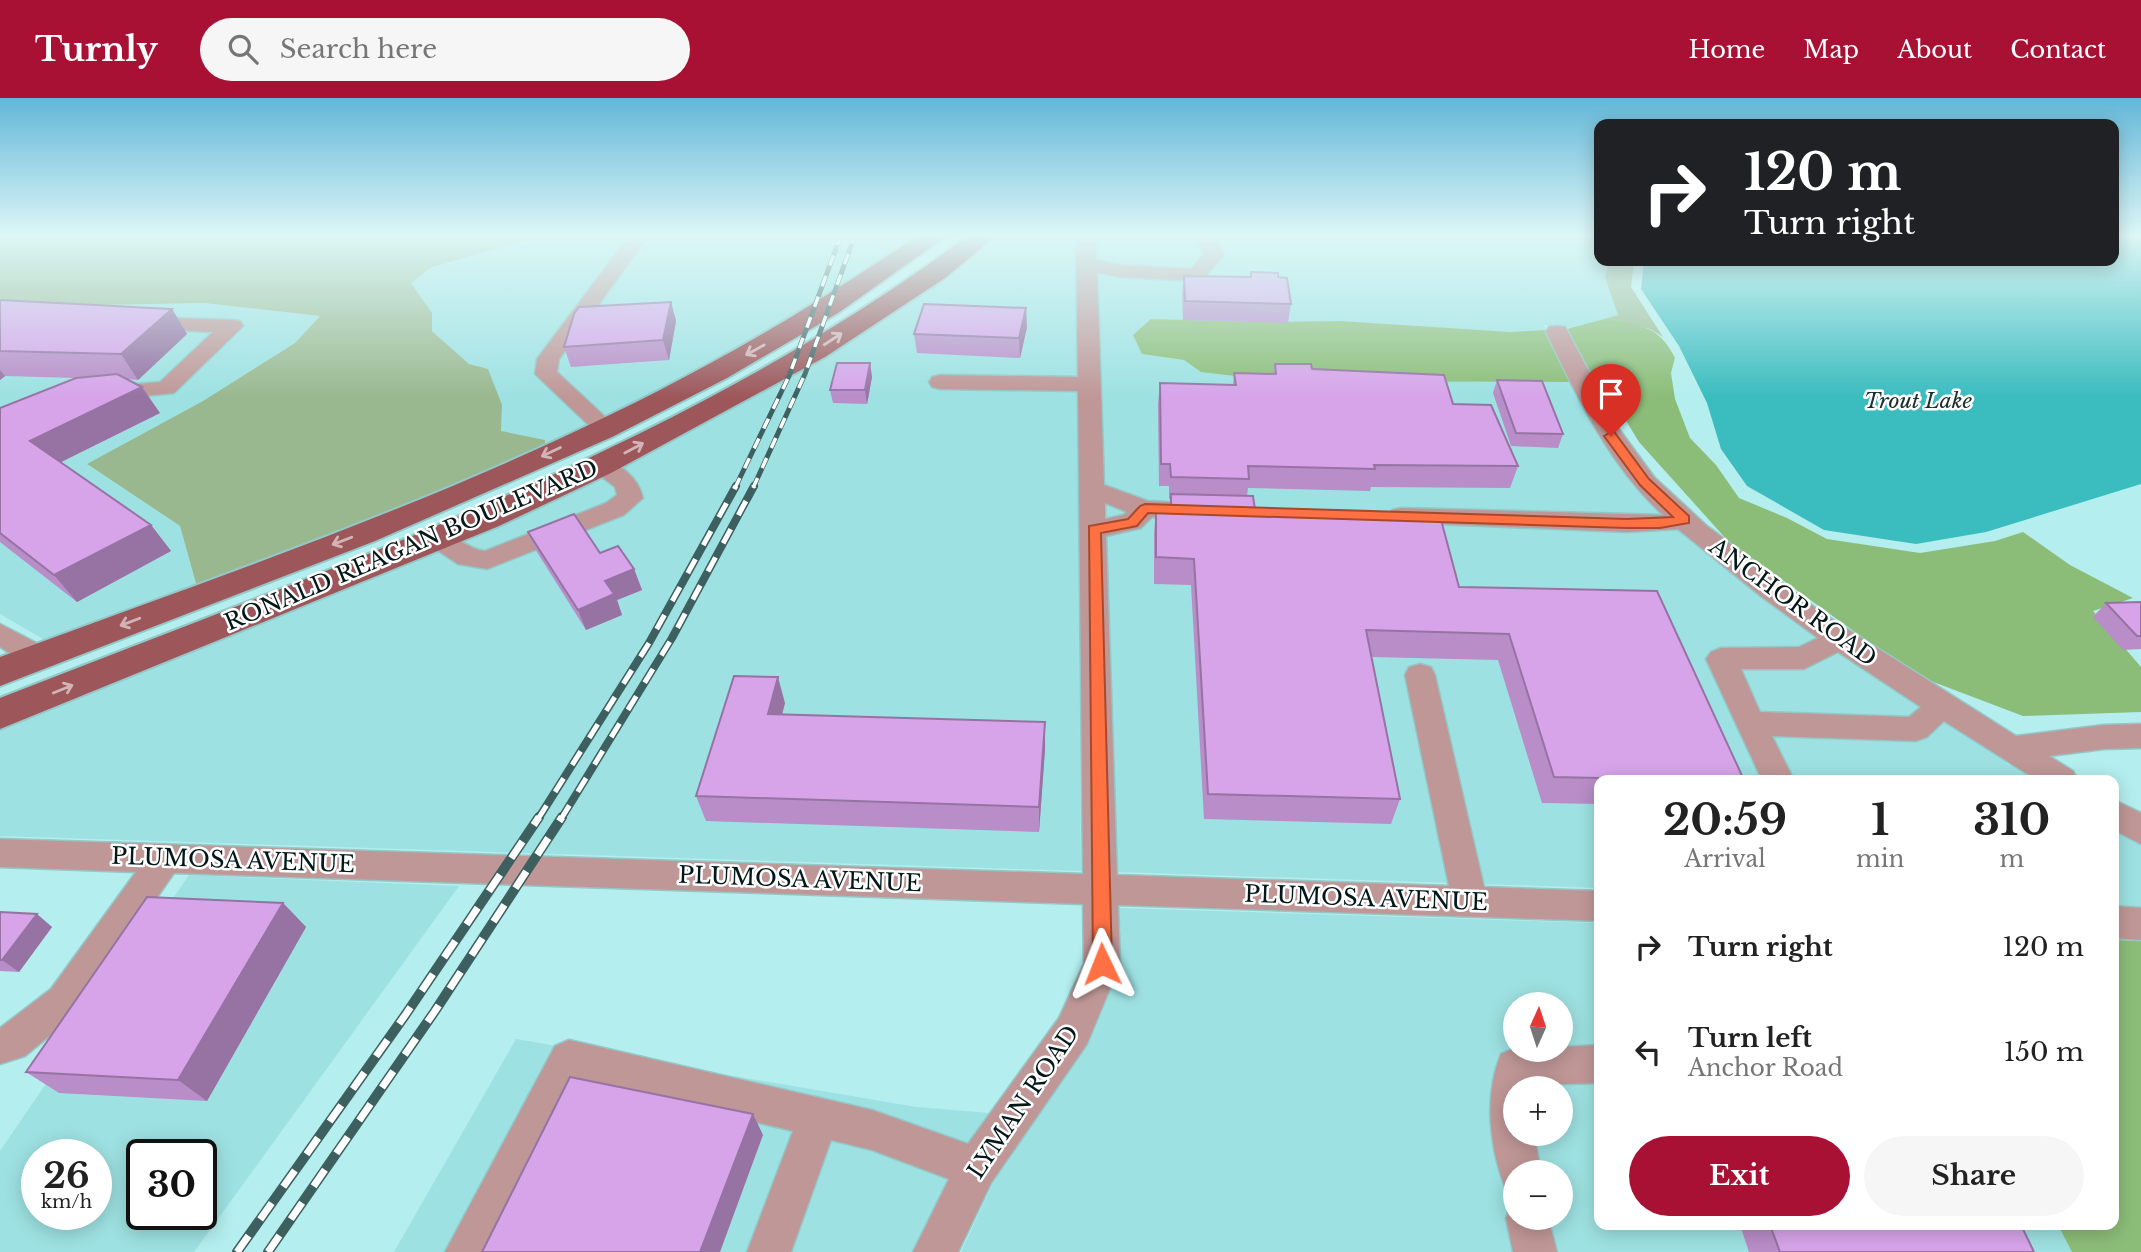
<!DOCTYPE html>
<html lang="en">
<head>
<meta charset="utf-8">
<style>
	body { margin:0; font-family:"Libre Baskerville",serif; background:#f6f6f6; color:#222; height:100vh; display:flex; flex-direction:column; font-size:26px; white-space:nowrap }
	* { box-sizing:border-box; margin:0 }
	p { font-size:23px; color:#767676 }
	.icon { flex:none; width:38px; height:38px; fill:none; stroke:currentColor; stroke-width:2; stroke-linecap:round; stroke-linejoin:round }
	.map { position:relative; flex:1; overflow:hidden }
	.panel { position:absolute; left:1594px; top:677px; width:525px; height:455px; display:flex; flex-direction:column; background:#fff; border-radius:14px; box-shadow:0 4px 18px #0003 }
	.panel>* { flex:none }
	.guide { position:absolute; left:1594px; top:21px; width:525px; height:147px; border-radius:14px; box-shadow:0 4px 18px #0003; background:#202124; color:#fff; overflow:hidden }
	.needle { width:46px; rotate:3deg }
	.fabs { position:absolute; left:1503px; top:894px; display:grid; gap:14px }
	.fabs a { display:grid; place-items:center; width:70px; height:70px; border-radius:50%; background:#fff; box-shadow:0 4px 18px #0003; font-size:35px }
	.speed { position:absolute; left:21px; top:1041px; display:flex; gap:14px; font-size:35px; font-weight:700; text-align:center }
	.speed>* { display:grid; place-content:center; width:91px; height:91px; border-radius:50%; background:#fff; box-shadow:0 4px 18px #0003; line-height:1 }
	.speed small { font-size:18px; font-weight:400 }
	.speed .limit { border:4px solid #111; border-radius:10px; background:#fff; color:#111 }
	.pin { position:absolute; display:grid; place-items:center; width:60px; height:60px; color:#fff; margin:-72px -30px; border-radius:50% 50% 50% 0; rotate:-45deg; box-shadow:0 0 7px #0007 }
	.pin .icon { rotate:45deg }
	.me { position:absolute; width:77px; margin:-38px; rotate:358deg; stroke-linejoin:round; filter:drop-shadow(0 0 5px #0008) }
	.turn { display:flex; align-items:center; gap:24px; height:147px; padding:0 35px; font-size:32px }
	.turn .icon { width:91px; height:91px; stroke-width:2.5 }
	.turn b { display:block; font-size:49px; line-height:60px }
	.eta { display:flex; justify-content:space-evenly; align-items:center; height:119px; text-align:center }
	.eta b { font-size:42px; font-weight:700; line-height:49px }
	.button { display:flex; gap:14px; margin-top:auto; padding:14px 35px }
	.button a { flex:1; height:80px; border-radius:42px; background:#a81034; color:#fff; font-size:28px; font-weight:700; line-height:80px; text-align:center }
	.button a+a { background:#f6f6f6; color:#222 }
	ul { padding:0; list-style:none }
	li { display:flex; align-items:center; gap:21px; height:105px; padding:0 35px }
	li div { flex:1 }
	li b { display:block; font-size:26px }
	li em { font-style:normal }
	header { display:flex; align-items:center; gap:42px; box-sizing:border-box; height:98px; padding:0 35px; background:#a81034; color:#fff }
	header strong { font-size:33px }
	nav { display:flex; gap:38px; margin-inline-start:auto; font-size:24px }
	.search { width:490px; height:63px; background:#f6f6f6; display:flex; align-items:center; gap:18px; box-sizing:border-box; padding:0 24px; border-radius:38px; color:#767676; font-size:26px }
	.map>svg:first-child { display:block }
	.built { fill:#9ee1e2; fill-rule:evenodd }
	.green { fill:#9ab88f }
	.forest { fill:#8cbd78 }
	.water { fill:#3bbcbf }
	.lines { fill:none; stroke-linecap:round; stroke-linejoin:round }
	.minor-casing { stroke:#94c7c7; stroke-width:3 }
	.major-casing { stroke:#94c7c7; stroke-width:4 }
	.minor { fill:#c09797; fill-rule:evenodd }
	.major { fill:#9d575b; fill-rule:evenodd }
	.rail-far2-casing { stroke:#3d5f5f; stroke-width:5 }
	.rail-far1-casing { stroke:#3d5f5f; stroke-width:8 }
	.rail-casing { stroke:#3d5f5f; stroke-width:10 }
	.rail-far2 { stroke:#fff; stroke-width:3.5; stroke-dasharray:11; stroke-linecap:butt }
	.rail-far1 { stroke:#fff; stroke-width:5; stroke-dasharray:16; stroke-linecap:butt }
	.rail { stroke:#fff; stroke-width:7; stroke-dasharray:20; stroke-linecap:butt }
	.wall { fill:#b98dc8 }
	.shaded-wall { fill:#9673a3 }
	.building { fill:#d7a4e9; stroke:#9673a3; stroke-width:2 }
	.oneway { stroke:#d3b3b5 }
	.route { fill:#ff7043; stroke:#a6492c; stroke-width:2 }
	.labels { text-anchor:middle; stroke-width:5; stroke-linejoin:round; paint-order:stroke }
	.far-water-label { font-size:21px; font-style:italic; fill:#182e2f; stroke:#fff }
	.street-label { font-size:23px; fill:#021818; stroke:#fff }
</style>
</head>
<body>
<header>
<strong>Turnly</strong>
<div class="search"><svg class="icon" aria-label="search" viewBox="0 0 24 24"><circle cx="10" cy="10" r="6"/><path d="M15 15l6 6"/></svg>Search here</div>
<nav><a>Home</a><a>Map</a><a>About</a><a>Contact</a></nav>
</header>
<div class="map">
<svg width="2141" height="1154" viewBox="0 0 2141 1154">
	<rect width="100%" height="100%" fill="#b4eeee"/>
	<g class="built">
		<polygon points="545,137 925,137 874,174 689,280 545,349 545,342 501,334 502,307 469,266 432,233 432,215 411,185 432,169"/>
		<polygon points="997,137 1076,137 1081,773 0,738 0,627 490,428 945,177"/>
		<polygon points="1096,137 1597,137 1600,163 1609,163 1605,179 1619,217 1575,230 1544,227 1546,232 1510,234 1151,221 1142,256 1184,262 1201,274 1571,284 1598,338 1633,386 1683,434 1755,493 1852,564 2000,656 2008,667 2015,666 2041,682 1600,682 1599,790 1117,774"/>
		<polygon points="204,205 320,218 295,245 203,303 88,367 180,428 197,489 50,545 0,516 0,209"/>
		<polygon points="2114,729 2141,746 2141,810 2114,806"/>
		<path d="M189,777L459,788L194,1154H0V1053ZM37,1057H96V1116H37ZM142,1057H201V1116H142Z"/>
		<path d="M1119,810L1599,825L1600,1127H2058L2072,1154H961L994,1083L1091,941L1121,866ZM1516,906H1561V952H1516ZM1516,990H1561V1036H1516ZM1516,1074H1561V1120H1516Z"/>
		<polygon points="516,941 916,1009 989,1015 960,1056 913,1154 394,1154"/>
	</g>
	<g class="green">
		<polygon points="0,137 545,137 432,169 411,185 432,215 432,233 469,266 488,271 502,307 501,333 545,342 545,349 438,398 197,489 180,428 87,366 203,303 295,245 320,218 204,205 0,209"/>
		<polygon points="1609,163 1634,163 1631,189 1663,239 1650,231 1608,220 1618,217 1605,179"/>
	</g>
	<g class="forest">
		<path d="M1608,220C1640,228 1659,227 1675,260L1671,275L1675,301L1690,340L1716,367L1739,400L1787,420L1827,441L1920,455L1995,443L2023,434L2070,467L2133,500L2093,513L2141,569V614L2023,618L1915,577L1728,443L1639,344L1603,285H1595L1567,231Z"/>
		<polygon points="1151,221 1265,224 1340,223 1510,234 1546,232 1571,284 1279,283 1201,274 1184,262 1142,256 1133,237"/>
		<polygon points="2114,842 2141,843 2141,1154 2072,1154 2058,1127 2114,1127"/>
	</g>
	<polygon class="water" points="2114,137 2141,137 2141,386 1986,434 1916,446 1824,432 1747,388 1721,351 1707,305 1679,248 1641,191 1644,163 2114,163"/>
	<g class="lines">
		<defs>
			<g id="minor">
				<polygon points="630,137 649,137 559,261 557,274 617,330 613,335 597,335 535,276 537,261"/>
				<path d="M1076,137H1096V162L1120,167L1191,171L1204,156L1194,137H1213L1224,157L1203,181L1196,183L1120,179L1097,174L1104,387L1148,403L1207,406L1211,412L1207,418L1198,420L1152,419L1141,430L1106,438L1117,777L1449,788L1405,577L1409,569L1420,566L1431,569L1435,577L1484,789L1600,793V823L1118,807L1120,866L1087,946L991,1085L958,1154H913L949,1081L872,1052L831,1042L791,1154H747L793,1033L579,982L490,1154H445L555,948L569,942L872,1012L968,1046L1059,920L1084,866L1083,806L174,775L77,915L25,958L0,966V930L51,891L136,774L0,769V741L1083,776L1078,293L940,291L932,289L929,284L932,279L940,277L1078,279ZM1105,405L1127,414L1123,417L1105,421Z"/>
				<polygon points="140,219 232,222 240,223 243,228 174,295 103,302 95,300 91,295 95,290 160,284 213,234 132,230 129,225 132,220"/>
				<path d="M1557,228L1565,229L1568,234L1619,331L1654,379L1707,428L1822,515L2016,638L2104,627L2141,626V650L2104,651L2049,658L2073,673L2078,682H2037L1944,623L1927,639L1916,643L1772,638L1794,682H1762L1706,561L1711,554L1721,550L1799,549L1818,540L1762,499L1678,431L1627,434L1392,424L1388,418L1392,412L1401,410L1663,417C1608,366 1578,300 1546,234L1549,229ZM1838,554L1921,609L1909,619L1760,614L1741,571H1804Z"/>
				<path d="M600,360C621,366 638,379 643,400L624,417L487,471L458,466L428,446L424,440L428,434C450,428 463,451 485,453L606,405L617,397L615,389L588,368L591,363Z"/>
				<path d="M0,526L50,552L55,559L50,566C31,572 16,559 0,549Z"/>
				<polygon points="2114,702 2141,715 2141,746 2114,732"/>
				<polygon points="2114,808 2141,810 2141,842 2114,840"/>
				<path d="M1600,947V985L1532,987V990H1516V1036H1534L1541,1074H1516V1093L1505,1089C1489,1048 1484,996 1501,956L1515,950L1561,952V949Z"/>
				<polygon points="1516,1103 1516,1120 1548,1120 1557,1154 1513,1154 1506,1120 1512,1105"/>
			</g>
			<g id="major">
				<path d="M919,137H948L838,215L727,280L612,339L375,443L0,588V559C239,471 483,389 707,267C780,228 850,183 919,137Z"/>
				<path d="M969,137H997L945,180L825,259L611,375L499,428L0,631V600C332,469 679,353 969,137Z"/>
			</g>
		</defs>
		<use href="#minor" class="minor-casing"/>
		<use href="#major" class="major-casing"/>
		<use href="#minor" class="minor"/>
		<use href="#major" class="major"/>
		<defs>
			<g id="rail-far2">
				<polyline points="735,390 789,278 841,137"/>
				<polyline points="753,390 805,276 855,137"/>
			</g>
			<g id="rail-far1">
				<polyline points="538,721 649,545 736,388"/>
				<polyline points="561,721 672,540 754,388"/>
			</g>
			<g id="rail">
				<polyline points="237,1154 406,916 539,719"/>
				<polyline points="268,1154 435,913 562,719"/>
			</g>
		</defs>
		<use href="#rail-far2" class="rail-far2-casing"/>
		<use href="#rail-far1" class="rail-far1-casing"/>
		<use href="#rail" class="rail-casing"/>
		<use href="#rail-far2" class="rail-far2"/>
		<use href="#rail-far1" class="rail-far1"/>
		<use href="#rail" class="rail"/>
	</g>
	<g class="wall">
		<polygon points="1251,174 1278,179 1291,206 1288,225 1183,222 1182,197 1184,178 1250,179"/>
		<polygon points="0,202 172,211 187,236 138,282 127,281 160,315 61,364 151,427 171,453 77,504 0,444 0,310 77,280 5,278 0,282"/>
		<polygon points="671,204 676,223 669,262 571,269 564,249"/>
		<polygon points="1026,210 1027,229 1020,260 917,255 914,236"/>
		<polygon points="870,265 872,279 867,306 833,305 830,292"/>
		<polygon points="1275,266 1312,271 1453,306 1518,368 1510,390 1371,389 1370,393 1248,390 1247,398 1255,412 1459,489 1744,682 1600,682 1600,706 1542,705 1498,562 1371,559 1400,701 1391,726 1204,721 1191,487 1154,486 1154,435 1156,409 1170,409 1171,401 1169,401 1169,388 1159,388 1158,307 1160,285 1233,287 1234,275 1273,276"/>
		<polygon points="1497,282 1563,336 1558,350 1511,348 1493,295"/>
		<polygon points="528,434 600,455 634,471 642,492 617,502 622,517 586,532 537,454"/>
		<polygon points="2141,504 2141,551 2123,552 2093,519 2106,505"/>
		<polygon points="785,605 782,617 1045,651 1039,734 706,723 696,698"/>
		<polygon points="283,805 306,829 207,1003 59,995 26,974"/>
		<polygon points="0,814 52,829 19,874 0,873"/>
		<polygon points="1740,1127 2021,1127 2034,1154 1749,1154"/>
	</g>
	<g class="shaded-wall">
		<polygon points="671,204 676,223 669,262 663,242"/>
		<polygon points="1026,210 1027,229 1020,260 1019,240"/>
		<polygon points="172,211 187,236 138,282 121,256"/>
		<polygon points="870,265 872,279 867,306 865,292"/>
		<polygon points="0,272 5,278 0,282"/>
		<polygon points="142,289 160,315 51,369 30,343"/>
		<polygon points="151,427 171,453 77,504 54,477"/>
		<polygon points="634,471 642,492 617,502 622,517 586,532 578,512 605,483"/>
		<polygon points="778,579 785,605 775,642 768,616"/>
		<polygon points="1045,624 1045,651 1039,734 1039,709"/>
		<polygon points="283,805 306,829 207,1003 178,982"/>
		<polygon points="37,816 52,829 19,874 2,862"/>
		<polygon points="753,1016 763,1037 720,1154 700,1154"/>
	</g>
	<g class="building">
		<polygon points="1251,174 1278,175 1278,179 1287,180 1291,206 1185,203 1184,178 1251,179"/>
		<polygon points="0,202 172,211 121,256 0,253"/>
		<polygon points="671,204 663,242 564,249 574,216 579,209"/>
		<polygon points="924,206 1026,210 1019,240 914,236"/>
		<polygon points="837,265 870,265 865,292 830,292"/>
		<polygon points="1275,266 1311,266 1312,271 1444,277 1453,306 1491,307 1518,368 1374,367 1375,371 1248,368 1249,381 1171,379 1170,366 1161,366 1160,285 1236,287 1234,275 1276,276"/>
		<polygon points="117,276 142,289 30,343 151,427 54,477 0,435 0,310 76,280"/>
		<polygon points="1497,282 1542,283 1563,336 1516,335"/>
		<polygon points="1171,396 1253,398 1255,412 1440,418 1459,489 1657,493 1744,682 1693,682 1554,679 1509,536 1366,532 1400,701 1208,696 1194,461 1156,459 1156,409 1171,409"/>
		<polygon points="574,416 600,455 618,448 634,471 605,483 614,496 578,512 528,434"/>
		<polygon points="2141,504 2141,538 2137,538 2106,505"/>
		<polygon points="734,578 778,579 768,616 1045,624 1039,709 696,698"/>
		<polygon points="147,799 283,805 178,982 26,974"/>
		<polygon points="0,814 37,816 2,862 0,862"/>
		<polygon points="570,979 753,1016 700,1154 482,1154"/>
		<polygon points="1770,1127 2021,1127 2034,1154 1780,1154"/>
	</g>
	<defs><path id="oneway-shaft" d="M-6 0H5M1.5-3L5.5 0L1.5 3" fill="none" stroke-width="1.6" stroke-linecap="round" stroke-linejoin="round" transform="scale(1.75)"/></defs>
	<g class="oneway">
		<use href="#oneway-shaft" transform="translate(833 241) rotate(-33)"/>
		<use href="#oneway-shaft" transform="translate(755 252) rotate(151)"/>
		<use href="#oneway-shaft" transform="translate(634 350) rotate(-28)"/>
		<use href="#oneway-shaft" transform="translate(551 354) rotate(155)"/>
		<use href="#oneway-shaft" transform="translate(342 443) rotate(159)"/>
		<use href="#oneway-shaft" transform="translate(130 524) rotate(159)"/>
		<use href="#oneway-shaft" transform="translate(63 591) rotate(-22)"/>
	</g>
	<linearGradient id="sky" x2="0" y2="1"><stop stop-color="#63b7d8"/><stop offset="0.46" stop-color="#ddf7f7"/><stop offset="1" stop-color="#ddf7f7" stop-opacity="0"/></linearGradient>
	<rect width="2141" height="299" fill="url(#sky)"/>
	<polygon class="route" points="1611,334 1615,335 1649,381 1689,418 1689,425 1660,430 1627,430 1148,415 1137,428 1101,435 1112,866 1109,873 1102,875 1095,873 1093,866 1089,428 1128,421 1140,408 1145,406 1627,421 1673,419 1640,387 1604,338"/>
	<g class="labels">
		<g class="far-water-label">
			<text x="1918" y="310">Trout Lake</text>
		</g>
		<g class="street-label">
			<text transform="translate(411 447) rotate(-23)" y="8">RONALD REAGAN BOULEVARD</text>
			<text transform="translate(1793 504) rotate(36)" y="8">ANCHOR ROAD</text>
			<text transform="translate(233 762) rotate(2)" y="8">PLUMOSA AVENUE</text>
			<text transform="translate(800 781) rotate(2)" y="8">PLUMOSA AVENUE</text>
			<text transform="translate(1366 800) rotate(2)" y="8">PLUMOSA AVENUE</text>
			<text transform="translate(1023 1004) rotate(-56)" y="8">LYMAN ROAD</text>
		</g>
	</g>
</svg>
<div class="fabs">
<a><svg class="needle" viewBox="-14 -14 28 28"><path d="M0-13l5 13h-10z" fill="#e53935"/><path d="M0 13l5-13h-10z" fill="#767676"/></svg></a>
<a>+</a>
<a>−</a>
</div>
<div class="speed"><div>26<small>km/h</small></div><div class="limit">30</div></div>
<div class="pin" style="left:1611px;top:338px;background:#d93025"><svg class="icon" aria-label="arrive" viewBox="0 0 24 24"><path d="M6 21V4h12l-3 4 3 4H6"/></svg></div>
<svg class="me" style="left:1102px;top:866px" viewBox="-20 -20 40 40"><path d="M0-17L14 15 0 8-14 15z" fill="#ff7043" stroke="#fff" stroke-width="4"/></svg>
<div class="guide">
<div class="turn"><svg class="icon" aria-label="right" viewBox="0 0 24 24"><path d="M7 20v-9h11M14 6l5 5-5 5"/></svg><div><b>120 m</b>Turn right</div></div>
</div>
<section class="panel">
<div class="eta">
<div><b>20:59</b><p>Arrival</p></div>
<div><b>1</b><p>min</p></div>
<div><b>310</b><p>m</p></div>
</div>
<ul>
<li><svg class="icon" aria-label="right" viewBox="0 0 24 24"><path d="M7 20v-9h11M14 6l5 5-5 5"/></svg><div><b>Turn right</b></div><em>120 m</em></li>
<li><svg class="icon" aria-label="left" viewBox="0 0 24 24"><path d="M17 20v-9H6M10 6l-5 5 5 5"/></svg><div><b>Turn left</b><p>Anchor Road</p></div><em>150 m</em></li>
</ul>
<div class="button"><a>Exit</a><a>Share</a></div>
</section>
</div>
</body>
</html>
